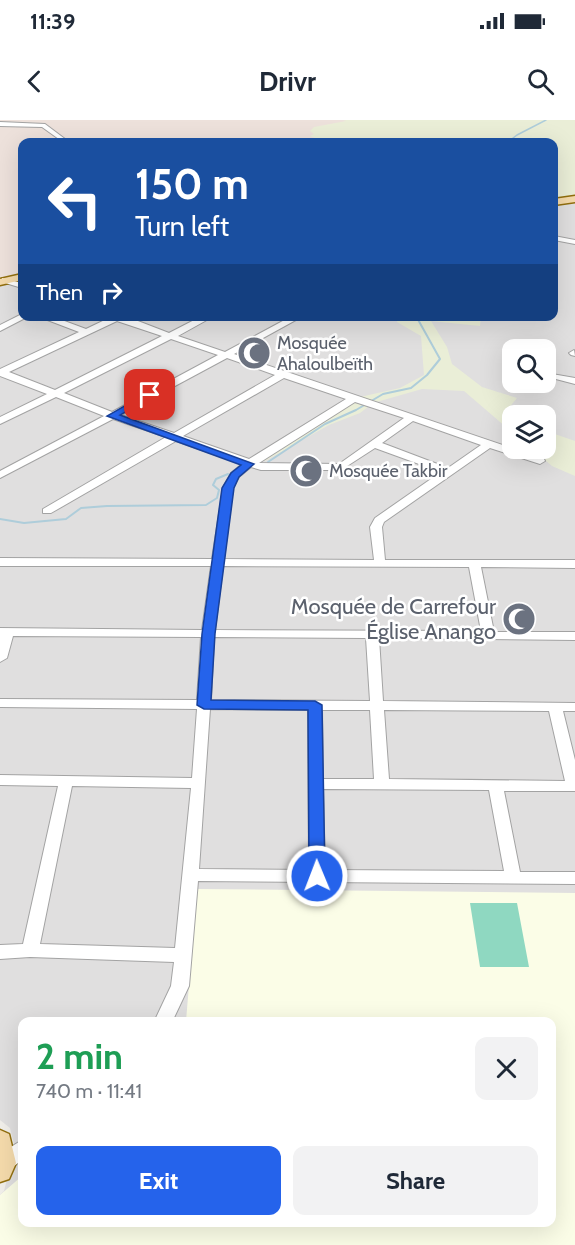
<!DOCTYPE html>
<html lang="en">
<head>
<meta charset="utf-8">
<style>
	body { margin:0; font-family:Cabin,sans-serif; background:#f2f2f3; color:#1f2937; height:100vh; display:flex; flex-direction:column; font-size:22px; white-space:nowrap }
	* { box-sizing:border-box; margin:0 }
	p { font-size:20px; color:#747a83 }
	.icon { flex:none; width:33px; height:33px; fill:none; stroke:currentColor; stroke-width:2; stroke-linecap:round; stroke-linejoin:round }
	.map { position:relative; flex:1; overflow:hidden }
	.drawer { position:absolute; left:18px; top:897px; width:538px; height:210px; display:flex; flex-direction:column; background:#fff; border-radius:12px; box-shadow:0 6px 24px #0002 }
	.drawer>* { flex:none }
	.guide { position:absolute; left:18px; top:18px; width:540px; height:183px; border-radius:12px; box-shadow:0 6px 24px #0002; background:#1a4fa0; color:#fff; overflow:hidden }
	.fabs { position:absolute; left:502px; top:219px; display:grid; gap:12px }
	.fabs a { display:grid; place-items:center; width:54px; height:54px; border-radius:12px; background:#fff; box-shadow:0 6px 24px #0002; font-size:30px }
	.pin { position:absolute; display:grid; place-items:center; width:51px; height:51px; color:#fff; margin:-26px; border-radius:12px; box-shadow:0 3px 9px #0006 }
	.me { position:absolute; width:66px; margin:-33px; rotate:359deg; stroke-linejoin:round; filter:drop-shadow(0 0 4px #0008) }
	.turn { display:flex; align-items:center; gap:21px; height:126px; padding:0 18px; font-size:27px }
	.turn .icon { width:78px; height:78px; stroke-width:2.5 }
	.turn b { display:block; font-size:42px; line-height:51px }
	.then { display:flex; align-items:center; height:57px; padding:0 18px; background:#0003; gap:12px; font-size:22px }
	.round { display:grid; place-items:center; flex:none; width:63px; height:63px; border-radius:12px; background:#f2f2f3 }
	.overview { display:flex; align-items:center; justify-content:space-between; height:102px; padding:0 18px }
	h1 { font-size:36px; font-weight:700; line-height:45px; color:#1e9e55 }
	.cta { display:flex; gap:12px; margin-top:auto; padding:12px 18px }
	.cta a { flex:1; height:69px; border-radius:12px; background:#2563eb; color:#fff; font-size:24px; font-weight:700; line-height:69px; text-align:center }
	.cta a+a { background:#f2f2f3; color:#1f2937 }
	.status { display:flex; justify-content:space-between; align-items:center; height:42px; padding:0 30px; background:#fff; direction:ltr }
	.status svg { height:16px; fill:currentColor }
	header { display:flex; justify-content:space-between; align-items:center; height:78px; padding:0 18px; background:#fff; font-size:27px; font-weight:700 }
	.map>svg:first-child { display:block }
	.residential { fill:#e0dfdf; fill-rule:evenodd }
	.education { fill:#fbfde7 }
	.military { fill:#ede1db }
	.farmland { fill:#eaeed7 }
	.pitch { fill:#8fd8c1 }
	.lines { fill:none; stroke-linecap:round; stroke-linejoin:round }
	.stream-far1 { stroke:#aecdda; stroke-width:1.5 }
	.stream { stroke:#aecdda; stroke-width:2 }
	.minor-casing { stroke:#a3a3a3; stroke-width:2 }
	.major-casing { stroke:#926f0e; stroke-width:3 }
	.minor { fill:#fff; fill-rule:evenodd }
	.major { fill:#f4daab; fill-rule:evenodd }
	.route { fill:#2563eb; stroke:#184099; stroke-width:1.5 }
	.labels { text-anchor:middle; stroke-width:5; stroke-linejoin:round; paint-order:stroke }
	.far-worship-label { font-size:18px; fill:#5b616d; stroke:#fff; text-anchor:start }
	.worship-label { font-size:22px; fill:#5b616d; stroke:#fff; text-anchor:end }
</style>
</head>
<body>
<div class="status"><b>11:39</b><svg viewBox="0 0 49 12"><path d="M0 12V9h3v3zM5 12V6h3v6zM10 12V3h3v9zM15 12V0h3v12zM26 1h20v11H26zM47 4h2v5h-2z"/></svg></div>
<header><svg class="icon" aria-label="back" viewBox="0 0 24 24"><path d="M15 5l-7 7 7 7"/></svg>Drivr<svg class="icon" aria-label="search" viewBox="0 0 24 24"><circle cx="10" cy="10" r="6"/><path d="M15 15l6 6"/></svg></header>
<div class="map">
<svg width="575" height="1125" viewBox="0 0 575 1125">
	<rect width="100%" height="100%" fill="#f1efea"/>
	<g class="residential">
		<polygon points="575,82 575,121 554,117 554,84"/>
		<path d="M554,118L575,122V1125H0V1075L4,1071L15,1028L10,1008L0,1000V164L22,159V196H554ZM513,230H546V262H513ZM513,296H546V328H513ZM22,902H552V1102H22Z"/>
	</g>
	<polygon class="education" points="197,769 575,773 575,1125 0,1125 0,1075 22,1056 22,1102 552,1102 552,902 186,901"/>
	<polygon class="military" points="0,0 575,0 554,80 554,22 22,22 22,154 0,159"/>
	<g class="farmland">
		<polygon points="343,0 575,0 575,78 554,80 554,22 313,22 317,19 310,16 314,14 310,11 314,7 346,1"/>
		<polygon points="398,197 481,197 480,206 431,201 447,227 452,244 482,267 517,278 508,289 515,295 513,296 513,313 464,271 422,269 373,283 360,293 329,305 265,341 261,339 360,277 400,268 424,255 421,216 397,202"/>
		<polygon points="546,311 575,321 575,356 552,346 532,329 546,328"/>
	</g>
	<polygon class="pitch" points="470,783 517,783 529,847 480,847"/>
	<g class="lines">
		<polyline class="stream-far1" points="508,22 517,15 546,0"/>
		<g class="stream">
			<polyline points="268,342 325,304 356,290 383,274 411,268 427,255 440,239 416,196"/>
			<polyline points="0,399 24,403 66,399 81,388 107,386 206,385 217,378 219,370 213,365 216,359 228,354"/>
		</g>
		<defs>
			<g id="minor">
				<polygon points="0,2 45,4 69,22 63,22 42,7 0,6"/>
				<polygon points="554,116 575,120 575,124 554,120"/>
				<polygon points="2,158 22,163 22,168 2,162"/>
				<polygon points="22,194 22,196 29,196 0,211 0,205"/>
				<path d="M37,196H51L86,209L109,198L107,196H125L169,213L202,196H214L178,216L225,232L292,196H303L234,234L544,339L545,341L540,344L490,328L384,402L382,407L385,440H575V448L481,447L494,512H575V520L379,518L383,581L575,583V591H563L575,640V671H504L520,752H575V764L198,761L189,866L172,902H154L171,866L174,842L30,837L0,839V825L23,824L58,666L0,665V655L192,658L197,589L0,587V579L197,580L201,517L13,516L7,538L0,542V508L202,510L211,446H0V438L212,439L223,368L231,353L242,344L176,321L51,393H43V389L166,317L113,299L0,358V351L104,296L56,277L0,304V297L47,274L0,256V249L79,212ZM117,201L162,216L55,270L9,252ZM171,219L218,235L112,292L64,273ZM227,238L275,255L174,313L121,295ZM284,258L346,279L249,339L183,316ZM355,282L404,298L339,344L259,343ZM413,301L481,325L448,348L382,323ZM375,328L441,352L375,398L370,407L374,440L224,439L233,368L239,357L251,347L261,350H341ZM223,446L469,447L481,511L215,510ZM214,517L366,518L370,581L211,580ZM210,589L308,590L309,750L199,749ZM322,590H370L374,659H323ZM384,590L549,591L565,661L389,659ZM72,666L191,668L175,828L40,824ZM323,669L489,670L504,751L325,750Z"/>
				<polygon points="574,230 575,236 571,235 569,233"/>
				<polygon points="552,254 575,258 575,264 552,258"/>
				<polygon points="22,1020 22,1040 10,1049 0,1051 0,1034"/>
			</g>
			<g id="major">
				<polygon points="575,76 575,82 554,85 554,79"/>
				<polygon points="22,154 22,160 0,165 0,159"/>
				<polygon points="0,1010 9,1014 16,1043 9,1059 0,1062"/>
			</g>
		</defs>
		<use href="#minor" class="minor-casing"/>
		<use href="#major" class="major-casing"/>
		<use href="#minor" class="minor"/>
		<use href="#major" class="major"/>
	</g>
	<polygon class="route" points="147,273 155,275 120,295 254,344 239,357 234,368 215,514 211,580 315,581 322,585 325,756 323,760 311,760 309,756 308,590 204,589 197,585 202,514 222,368 231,353 241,345 107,296"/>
	<defs>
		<symbol id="mosque-disc" viewBox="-11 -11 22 22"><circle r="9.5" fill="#6b7280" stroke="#fff"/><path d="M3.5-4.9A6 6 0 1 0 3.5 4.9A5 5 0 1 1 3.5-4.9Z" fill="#fff"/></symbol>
	</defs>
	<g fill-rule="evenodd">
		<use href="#mosque-disc" x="235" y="214" width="38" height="38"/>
		<use href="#mosque-disc" x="287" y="332" width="38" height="38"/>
		<use href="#mosque-disc" x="500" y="480" width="38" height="38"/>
	</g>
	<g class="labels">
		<g class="far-worship-label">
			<text x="277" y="229">Mosquée<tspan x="277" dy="21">Ahaloulbeïth</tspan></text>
			<text x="329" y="357">Mosquée Takbir</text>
		</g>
		<g class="worship-label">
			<text x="496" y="494">Mosquée de Carrefour<tspan x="496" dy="25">Église Anango</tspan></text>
		</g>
	</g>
</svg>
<div class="fabs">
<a><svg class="icon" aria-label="search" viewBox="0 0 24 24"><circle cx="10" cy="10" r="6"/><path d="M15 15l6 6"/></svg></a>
<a><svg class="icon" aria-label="layers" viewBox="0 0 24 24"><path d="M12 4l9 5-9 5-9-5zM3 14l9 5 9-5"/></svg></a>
</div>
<div class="pin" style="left:150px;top:275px;background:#d93025"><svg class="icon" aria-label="arrive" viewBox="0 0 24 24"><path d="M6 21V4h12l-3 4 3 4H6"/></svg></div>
<svg class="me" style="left:317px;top:756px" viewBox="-20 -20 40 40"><circle r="17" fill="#2563eb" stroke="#fff" stroke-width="3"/><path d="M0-11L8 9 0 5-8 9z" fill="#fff"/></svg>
<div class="guide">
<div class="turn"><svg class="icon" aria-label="left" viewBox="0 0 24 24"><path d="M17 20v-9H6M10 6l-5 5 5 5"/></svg><div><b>150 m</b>Turn left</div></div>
<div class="then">Then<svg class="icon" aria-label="right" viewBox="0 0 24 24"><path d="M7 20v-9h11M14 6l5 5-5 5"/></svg></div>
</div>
<section class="drawer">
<div class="overview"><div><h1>2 min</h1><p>740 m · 11:41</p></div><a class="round"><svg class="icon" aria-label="close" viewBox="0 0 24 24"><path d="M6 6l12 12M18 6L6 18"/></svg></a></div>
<div class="cta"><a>Exit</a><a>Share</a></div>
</section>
</div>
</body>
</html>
